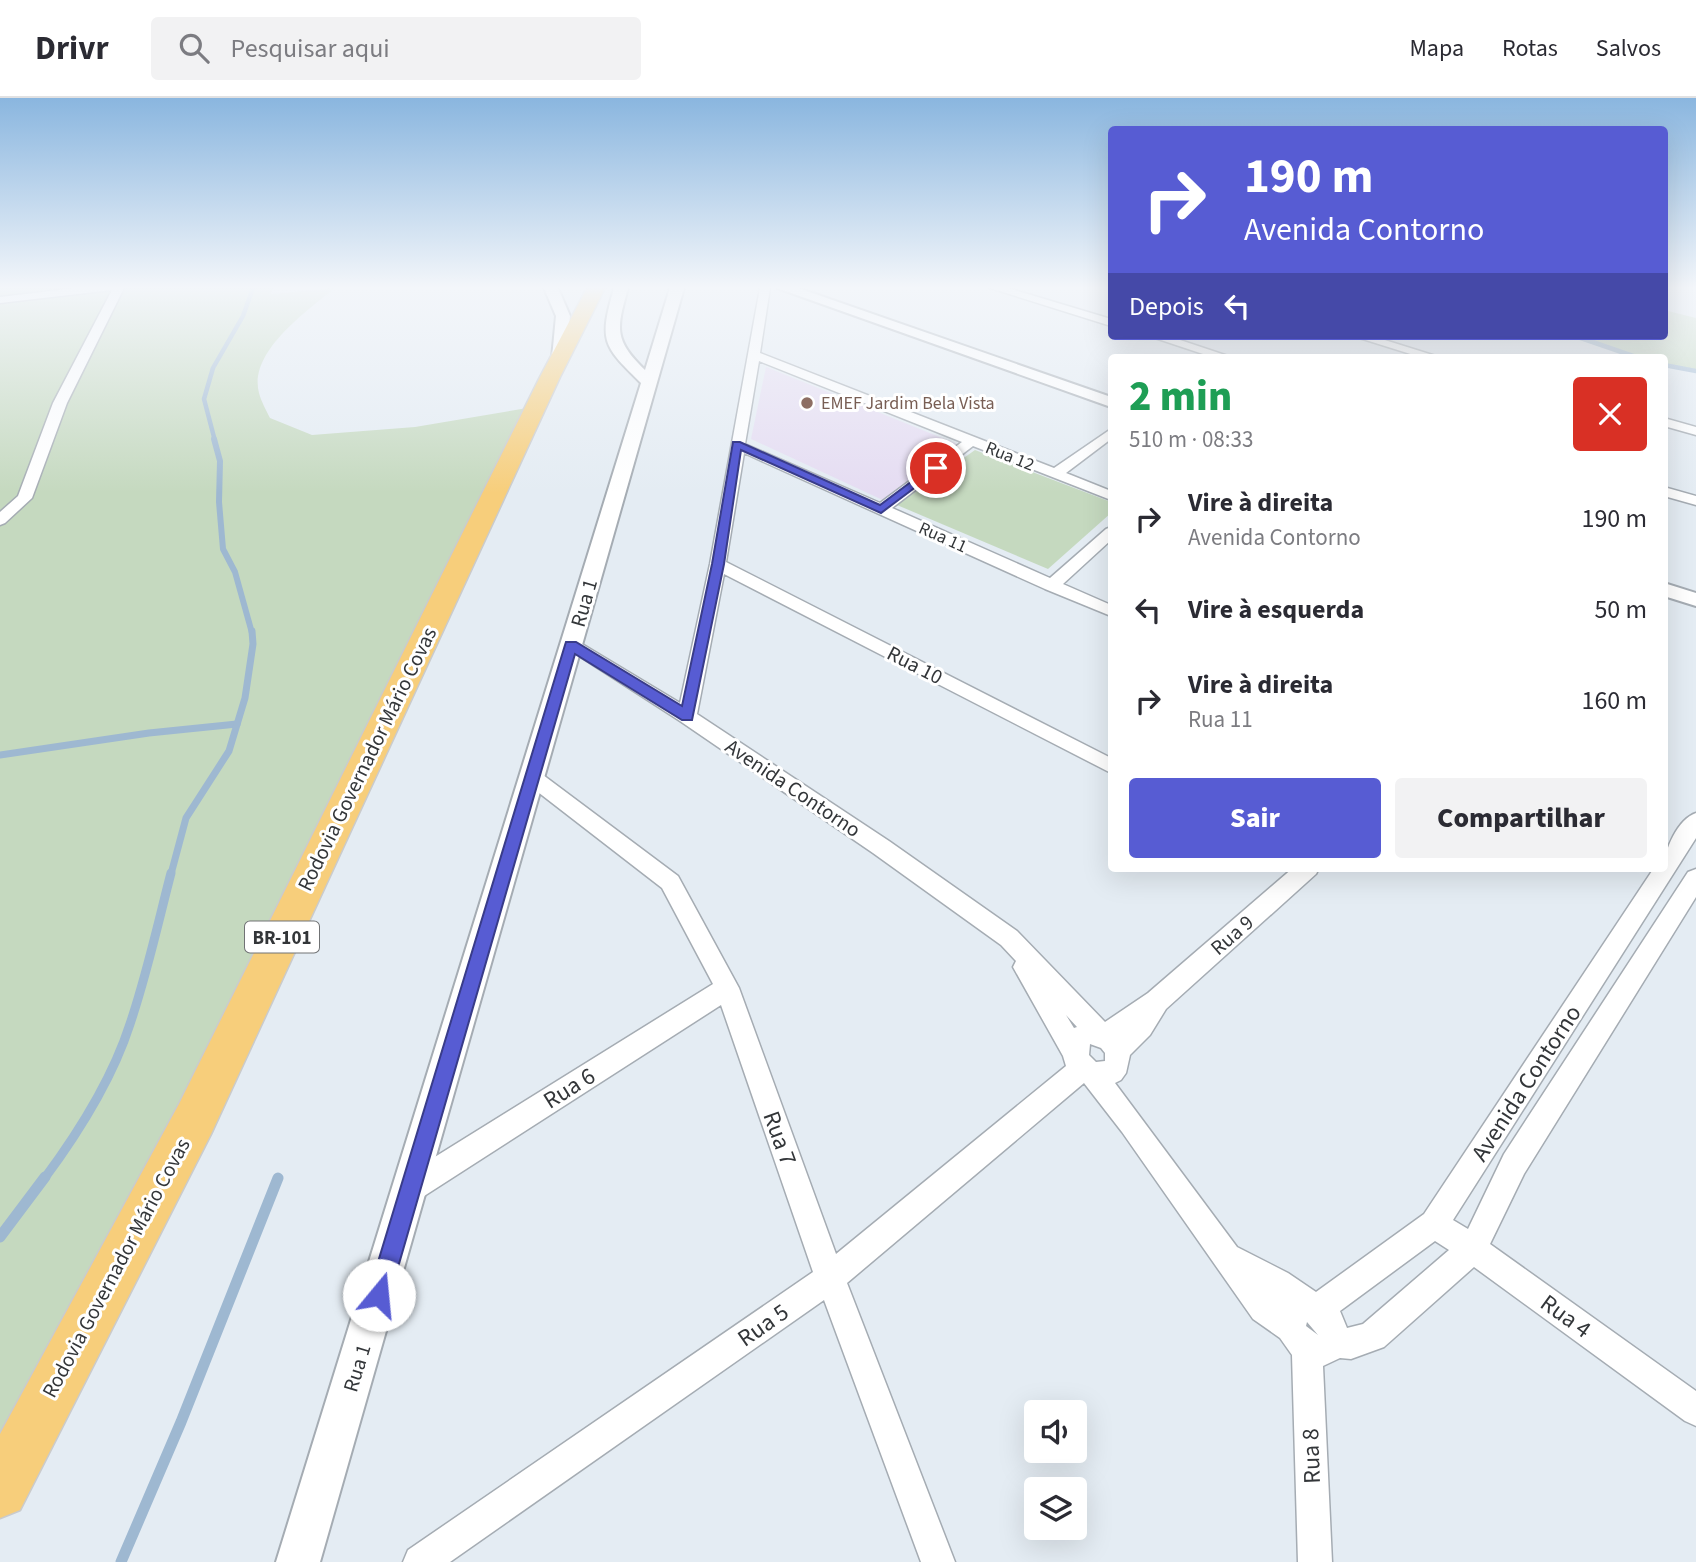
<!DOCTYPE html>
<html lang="pt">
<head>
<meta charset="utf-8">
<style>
	body { margin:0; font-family:"Source Sans 3",sans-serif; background:#f2f2f3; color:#2b2b33; height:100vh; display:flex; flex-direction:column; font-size:26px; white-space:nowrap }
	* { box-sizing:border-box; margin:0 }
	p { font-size:23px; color:#7c7c81 }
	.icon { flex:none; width:38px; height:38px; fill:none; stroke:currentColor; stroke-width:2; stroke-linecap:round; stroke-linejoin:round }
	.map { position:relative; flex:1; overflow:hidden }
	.details { position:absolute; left:1108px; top:256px; width:560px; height:518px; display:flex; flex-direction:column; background:#fff; border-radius:7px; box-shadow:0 7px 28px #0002 }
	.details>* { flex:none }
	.guide { position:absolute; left:1108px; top:28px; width:560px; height:214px; border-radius:7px; box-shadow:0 7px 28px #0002; background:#575cd3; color:#fff; overflow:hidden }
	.controls { position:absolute; left:1024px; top:1302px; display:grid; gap:14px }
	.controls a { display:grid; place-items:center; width:63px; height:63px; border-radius:7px; background:#fff; box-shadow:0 7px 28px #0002; font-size:35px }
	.pin { position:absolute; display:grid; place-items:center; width:60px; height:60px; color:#fff; margin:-30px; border:4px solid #fff; border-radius:50%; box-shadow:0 2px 7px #0007 }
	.me { position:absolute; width:77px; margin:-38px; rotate:17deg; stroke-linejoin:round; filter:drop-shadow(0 0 5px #0008) }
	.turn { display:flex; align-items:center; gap:24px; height:147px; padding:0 21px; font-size:32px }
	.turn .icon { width:91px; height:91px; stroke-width:2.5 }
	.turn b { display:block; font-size:49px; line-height:60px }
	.then { display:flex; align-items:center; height:66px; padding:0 21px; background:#0003; gap:14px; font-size:26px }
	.round { display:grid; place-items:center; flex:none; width:74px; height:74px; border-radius:7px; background:#f2f2f3 }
	.head { display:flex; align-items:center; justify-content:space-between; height:119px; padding:0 21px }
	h1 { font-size:42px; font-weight:800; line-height:52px; color:#1e9e55 }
	.primary-button { display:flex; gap:14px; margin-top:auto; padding:14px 21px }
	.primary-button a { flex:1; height:80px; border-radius:7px; background:#575cd3; color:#fff; font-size:28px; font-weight:800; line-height:80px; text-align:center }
	.primary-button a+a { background:#f2f2f3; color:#2b2b33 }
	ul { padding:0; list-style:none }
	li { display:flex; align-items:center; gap:21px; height:91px; padding:0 21px }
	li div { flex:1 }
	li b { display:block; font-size:26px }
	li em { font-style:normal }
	header { display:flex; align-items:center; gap:42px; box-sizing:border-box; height:98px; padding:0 35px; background:#fff; border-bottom:2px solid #e1e1e2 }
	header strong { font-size:33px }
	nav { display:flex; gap:38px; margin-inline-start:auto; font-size:24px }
	.search { width:490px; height:63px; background:#f2f2f3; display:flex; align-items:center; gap:18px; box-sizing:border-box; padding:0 24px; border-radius:7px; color:#7c7c81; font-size:26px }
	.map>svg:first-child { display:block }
	.education { fill:#e5dcf2 }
	.green { fill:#c5d9bf }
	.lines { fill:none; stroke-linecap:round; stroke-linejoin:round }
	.stream-far4 { stroke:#9eb8d1; stroke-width:4.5 }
	.stream-far3 { stroke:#9eb8d1; stroke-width:6 }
	.stream-far2 { stroke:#9eb8d1; stroke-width:7 }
	.stream-far1 { stroke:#9eb8d1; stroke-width:9 }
	.stream { stroke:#9eb8d1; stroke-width:11 }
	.minor-casing { stroke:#a5acb3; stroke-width:3 }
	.tertiary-casing { stroke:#a5acb3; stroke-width:4 }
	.primary-casing { stroke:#cacbcc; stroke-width:3 }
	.minor { fill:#fff; fill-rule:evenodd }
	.tertiary { fill:#fff; fill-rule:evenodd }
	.primary { fill:#f7ce7b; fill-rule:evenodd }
	.route { fill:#575cd3; stroke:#393c89; stroke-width:2 }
	.education-dot { fill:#8d6e63; stroke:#fff; stroke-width:2.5 }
	.labels { text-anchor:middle; stroke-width:6; stroke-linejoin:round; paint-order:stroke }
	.far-education-label { font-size:18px; fill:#785e54; stroke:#fff; text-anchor:start }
	.far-street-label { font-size:18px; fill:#333639; stroke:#fff }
	.shield { fill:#fff; stroke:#707274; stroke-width:2 }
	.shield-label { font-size:19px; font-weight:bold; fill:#333639 }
	.street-label { font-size:21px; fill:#333639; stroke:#fff }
	.near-street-label { font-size:24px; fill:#333639; stroke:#fff }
</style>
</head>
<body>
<header>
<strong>Drivr</strong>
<div class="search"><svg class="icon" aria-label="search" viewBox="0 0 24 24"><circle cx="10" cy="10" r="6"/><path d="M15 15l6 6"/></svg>Pesquisar aqui</div>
<nav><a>Mapa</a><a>Rotas</a><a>Salvos</a></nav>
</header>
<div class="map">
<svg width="1696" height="1464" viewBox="0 0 1696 1464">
	<rect width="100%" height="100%" fill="#e4ecf3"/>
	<polygon class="education" points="766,269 962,348 887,404 751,341"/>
	<g class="green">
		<path d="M0,190H273L271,196L335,190C307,213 248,254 259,295C261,303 266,312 270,320L312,337L415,329L533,309L401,575L0,1357Z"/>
		<polygon points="1664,212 1696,220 1696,274 1664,267 1664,259 1631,259 1578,238 1664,238"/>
		<polygon points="975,352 1111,404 1111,415 1048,471 897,407"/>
	</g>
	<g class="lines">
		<g class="stream-far4">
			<polyline points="1575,238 1636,259"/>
			<polyline points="1664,267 1696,273"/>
			<polyline points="215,343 204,301 213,270 243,218 253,190"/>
		</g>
		<polyline class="stream-far3" points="214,341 220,363 219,404 223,451 235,474 252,535"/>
		<g class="stream-far2">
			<polyline points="0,657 149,635 237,626"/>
			<polyline points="171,776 186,720 229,653 245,600 253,546 252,533"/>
		</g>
		<path class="stream-far1" d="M44,1081C79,1034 112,982 130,926C147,876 158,825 171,775"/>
		<g class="stream">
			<polyline points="0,1139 45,1079"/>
			<polyline points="121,1464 181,1324 278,1080"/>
		</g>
		<defs>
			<g id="minor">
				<polygon points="76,190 124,190 67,305 32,400 5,425 0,427 0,414 18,398 53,305 112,192 0,205 0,199"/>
				<path d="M760,190H770L760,255L1054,370L1111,331V341L1066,375L1111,393V402L973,348L892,410L1050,480L1106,431L1111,429V442L1063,486L1111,507V518L1045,491L744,355L726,464L1111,660V675L724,476L697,616L889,743L1017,833L1105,924L1148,895L1293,770H1319L1316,776L1166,911L1150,937L1130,957L1126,975L1121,982L1115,985L1237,1149L1288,1175L1316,1194L1424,1116L1654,770H1664C1664,752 1678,721 1696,715V740L1453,1122L1468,1131L1504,1056L1688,774L1696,771V799L1524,1076L1490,1146L1696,1293V1328L1685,1323L1474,1169L1384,1249L1351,1261L1340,1260L1323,1268L1332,1464H1298L1292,1257L1280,1240L1253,1221L1122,1034L1084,985L847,1185L955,1464H921L824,1202L450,1464H403L408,1452L813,1174L721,907L421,1100L411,1104L401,1100L397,1090L401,1080L713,886L662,790L525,684L522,679L525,674L532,672L539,674L678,778L739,890L836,1156L1066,968L1063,958L1013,869L1016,863L1001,847L873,755L680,623L562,547L571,541L577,543L680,605L710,466ZM759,263L962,344L880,405L745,346ZM1066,917L1077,929L1074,930ZM1090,946L1101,950L1105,955V963L1096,964L1089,957ZM1435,1143L1449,1152L1363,1226L1347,1230L1340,1213ZM1307,1224L1318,1237L1306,1228Z"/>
				<polygon points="990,190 1008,190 1111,221 1111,228"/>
				<polygon points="1149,238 1168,238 1231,259 1212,259"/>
				<polygon points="1353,238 1372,238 1439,259 1420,259"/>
				<polygon points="1664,320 1696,329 1696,337 1664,328"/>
				<polygon points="1664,389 1696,398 1696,407 1664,398"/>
			</g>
			<g id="tertiary">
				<polygon points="544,190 558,190 570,218 565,263 555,263 552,260 556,218"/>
				<path d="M614,190H628C617,230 613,241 645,272L670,190H684L320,1464H276L641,285C602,247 599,243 614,190Z"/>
				<polygon points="777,190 798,190 1111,299 1111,309"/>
				<polygon points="1664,485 1696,495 1696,508 1664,498"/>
			</g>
			<polygon id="primary" points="587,190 605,190 560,279 211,1036 20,1412 0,1420 0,1336 179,1006 540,279"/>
		</defs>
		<use href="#minor" class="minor-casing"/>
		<use href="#tertiary" class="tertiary-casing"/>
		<use href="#primary" class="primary-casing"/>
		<use href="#minor" class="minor"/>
		<use href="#tertiary" class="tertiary"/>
		<use href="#primary" class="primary"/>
	</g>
	<linearGradient id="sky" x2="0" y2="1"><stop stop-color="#8ab6df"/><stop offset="0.48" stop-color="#f3f6fa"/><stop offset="1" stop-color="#f3f6fa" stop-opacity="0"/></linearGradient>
	<rect width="1696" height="395" fill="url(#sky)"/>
	<polygon class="route" points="733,344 740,344 880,407 932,368 941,370 881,415 741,352 724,466 692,622 682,622 575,556 390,1197 387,1205 379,1208 371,1205 368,1197 565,547 566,544 576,544 682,608 712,466"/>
	<circle class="education-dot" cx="807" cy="305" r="7"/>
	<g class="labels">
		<g class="far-education-label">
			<text x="821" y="311">EMEF Jardim Bela Vista</text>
		</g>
		<g class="far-street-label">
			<text transform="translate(1010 358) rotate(22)" y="6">Rua 12</text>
			<text transform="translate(943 439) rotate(24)" y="6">Rua 11</text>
		</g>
		<rect class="shield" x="245" y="823.5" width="74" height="31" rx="5"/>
		<g class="shield-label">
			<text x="282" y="846">BR-101</text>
		</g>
		<g class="street-label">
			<text transform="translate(584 505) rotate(-74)" y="7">Rua 1</text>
			<text transform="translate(915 567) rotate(27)" y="7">Rua 10</text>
			<text transform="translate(367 661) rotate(-64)" y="7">Rodovia Governador Mário Covas</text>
			<text transform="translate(793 690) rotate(34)" y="7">Avenida Contorno</text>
			<text transform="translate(1232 837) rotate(-41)" y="7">Rua 9</text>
			<text transform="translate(116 1170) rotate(-62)" y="7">Rodovia Governador Mário Covas</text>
			<text transform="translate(357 1270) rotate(-73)" y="7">Rua 1</text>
		</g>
		<g class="near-street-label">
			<text transform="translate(1526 985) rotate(-57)" y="8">Avenida Contorno</text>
			<text transform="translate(569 990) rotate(-32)" y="8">Rua 6</text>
			<text transform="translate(780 1040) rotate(70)" y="8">Rua 7</text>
			<text transform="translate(1566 1218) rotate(36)" y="8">Rua 4</text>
			<text transform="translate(763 1227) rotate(-35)" y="8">Rua 5</text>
			<text transform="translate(1311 1358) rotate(-92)" y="8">Rua 8</text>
		</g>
	</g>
</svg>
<div class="controls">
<a><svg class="icon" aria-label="sound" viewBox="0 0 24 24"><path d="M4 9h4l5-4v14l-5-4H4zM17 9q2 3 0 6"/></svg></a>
<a><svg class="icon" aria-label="layers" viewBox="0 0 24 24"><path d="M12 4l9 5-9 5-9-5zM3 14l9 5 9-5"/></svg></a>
</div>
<div class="pin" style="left:936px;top:370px;background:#d93025"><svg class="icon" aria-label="arrive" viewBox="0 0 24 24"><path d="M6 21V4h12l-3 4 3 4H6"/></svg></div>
<svg class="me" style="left:379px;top:1197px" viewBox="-20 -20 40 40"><circle r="19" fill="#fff"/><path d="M0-13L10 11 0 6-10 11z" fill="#575cd3"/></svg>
<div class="guide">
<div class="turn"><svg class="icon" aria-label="right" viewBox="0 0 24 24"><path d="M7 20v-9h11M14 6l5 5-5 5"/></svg><div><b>190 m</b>Avenida Contorno</div></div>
<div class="then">Depois<svg class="icon" aria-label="left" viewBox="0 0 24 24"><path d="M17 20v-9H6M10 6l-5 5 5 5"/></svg></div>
</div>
<section class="details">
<div class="head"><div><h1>2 min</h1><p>510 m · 08:33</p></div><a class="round" style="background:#d93025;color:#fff"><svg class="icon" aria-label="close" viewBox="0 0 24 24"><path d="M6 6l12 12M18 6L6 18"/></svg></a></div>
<ul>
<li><svg class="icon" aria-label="right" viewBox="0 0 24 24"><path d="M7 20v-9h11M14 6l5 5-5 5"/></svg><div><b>Vire à direita</b><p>Avenida Contorno</p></div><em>190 m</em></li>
<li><svg class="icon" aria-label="left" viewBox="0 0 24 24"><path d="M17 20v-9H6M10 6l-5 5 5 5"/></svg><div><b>Vire à esquerda</b></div><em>50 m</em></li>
<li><svg class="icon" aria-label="right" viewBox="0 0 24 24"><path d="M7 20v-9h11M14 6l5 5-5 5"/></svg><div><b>Vire à direita</b><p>Rua 11</p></div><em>160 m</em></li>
</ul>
<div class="primary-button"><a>Sair</a><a>Compartilhar</a></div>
</section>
</div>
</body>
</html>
